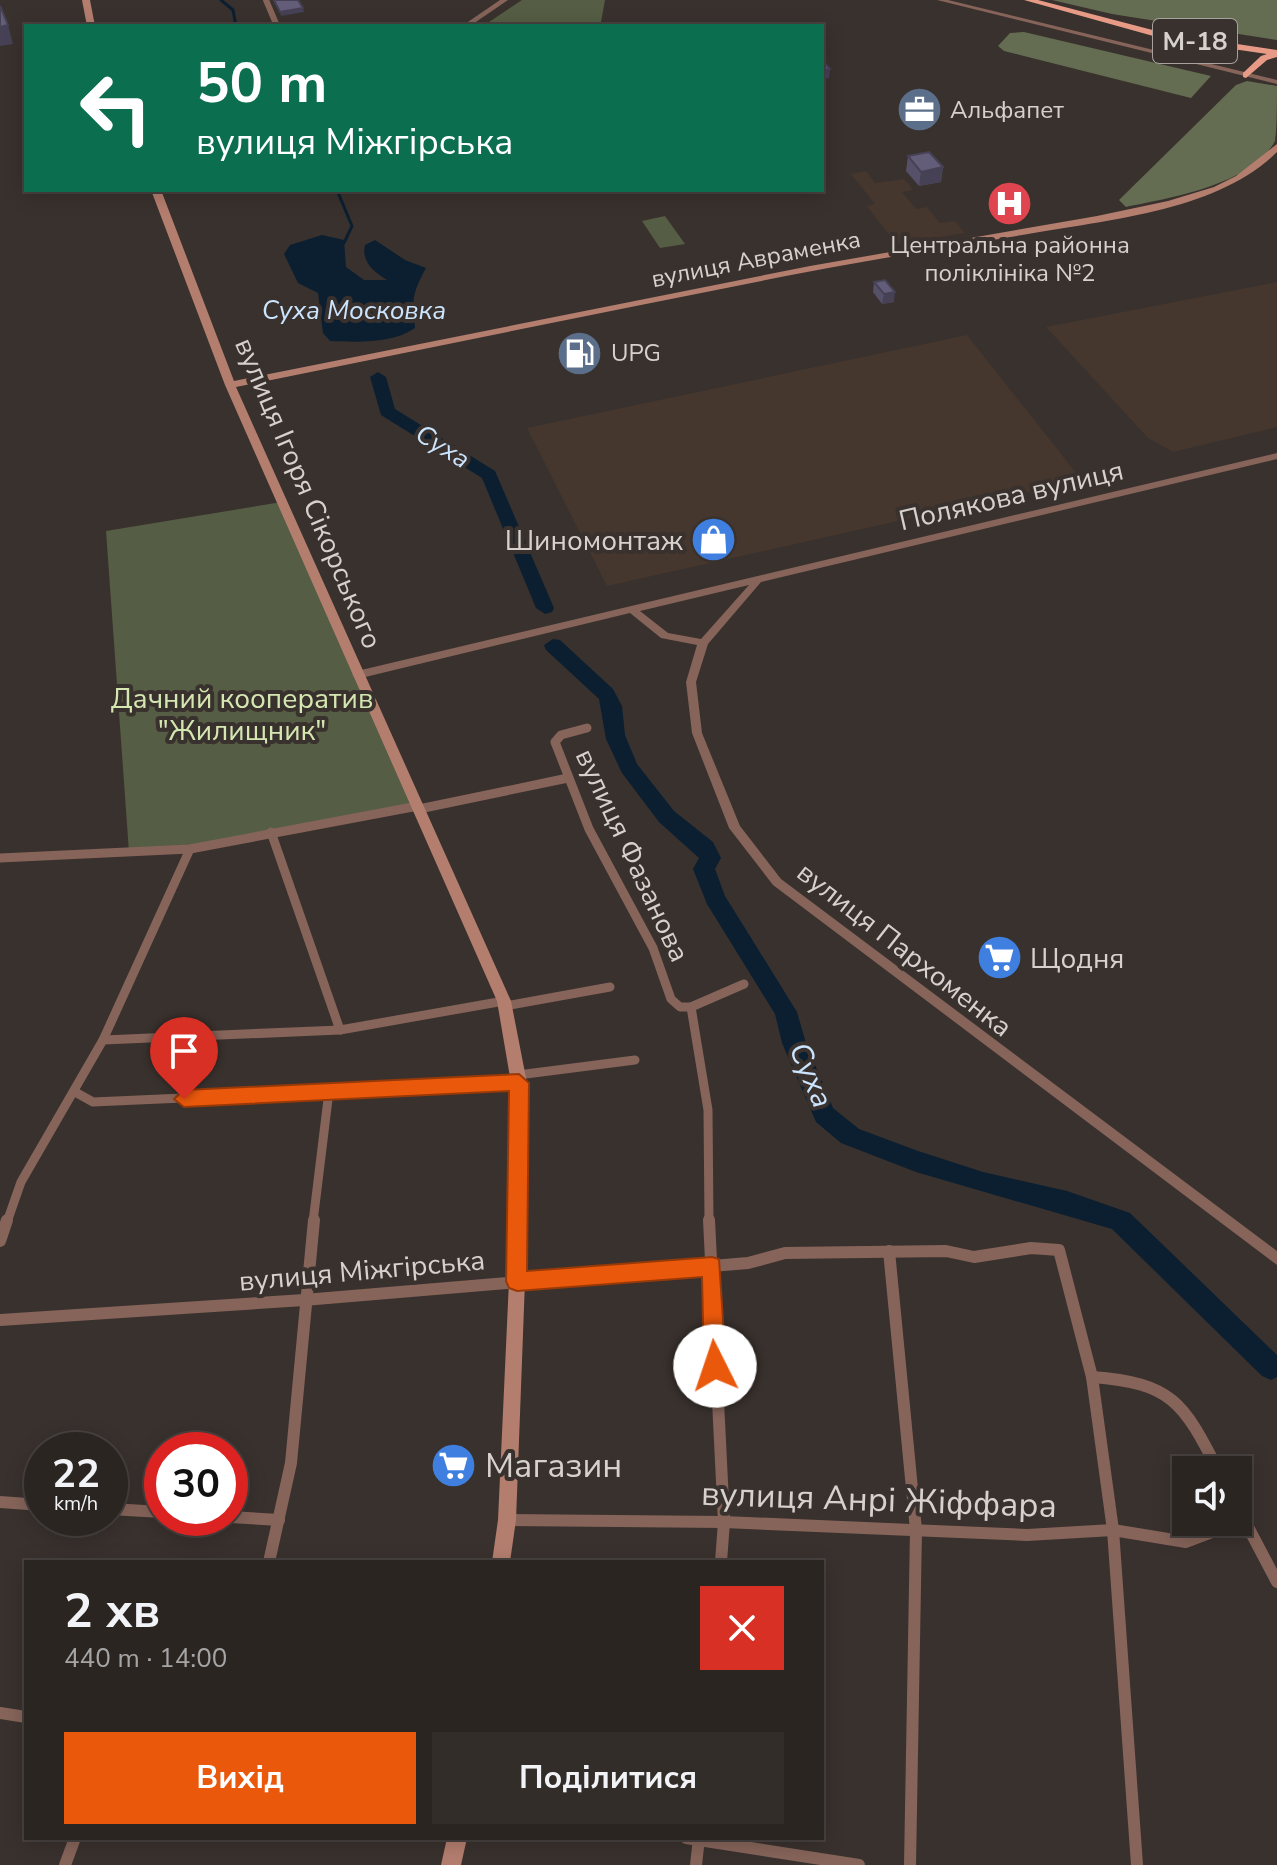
<!DOCTYPE html>
<html lang="uk">
<head>
<meta charset="utf-8">
<style>
	body { margin:0; font-family:"Nunito Sans",sans-serif; background:#332d2a; color:#f1f3f6; height:100vh; display:flex; flex-direction:column; font-size:30px; white-space:nowrap }
	* { box-sizing:border-box; margin:0 }
	p { font-size:26px; color:#a6a5a5 }
	.icon { flex:none; width:44px; height:44px; fill:none; stroke:currentColor; stroke-width:2; stroke-linecap:round; stroke-linejoin:round }
	.map { position:relative; flex:1; overflow:hidden }
	.panel { position:absolute; left:24px; top:1560px; width:800px; height:280px; display:flex; flex-direction:column; background:#2b2522; border-radius:0px; box-shadow:0 4px 20px #0003,0 0 0 2px #474240 }
	.panel>* { flex:none }
	.guide { position:absolute; left:24px; top:24px; width:800px; height:168px; border-radius:0px; box-shadow:0 4px 20px #0003,0 0 0 2px #474240; background:#0b6e4f; color:#fff; overflow:hidden }
	.fabs { position:absolute; left:1172px; top:1456px; display:grid; gap:16px }
	.fabs a { display:grid; place-items:center; width:80px; height:80px; border-radius:0px; background:#2b2522; box-shadow:0 4px 20px #0003,0 0 0 2px #474240; font-size:40px }
	.speed { position:absolute; left:24px; top:1432px; display:flex; gap:16px; font-size:40px; font-weight:700; text-align:center }
	.speed>* { display:grid; place-content:center; width:104px; height:104px; border-radius:50%; background:#2b2522; box-shadow:0 4px 20px #0003,0 0 0 2px #474240; line-height:1 }
	.speed small { font-size:20px; font-weight:400 }
	.speed .limit { border:12px solid #d22; background:#fff; color:#111 }
	.pin { position:absolute; display:grid; place-items:center; width:68px; height:68px; color:#fff; margin:-82px -34px; border-radius:50% 50% 50% 0; rotate:-45deg; box-shadow:0 0 8px #0007 }
	.pin .icon { rotate:45deg }
	.me { position:absolute; width:88px; margin:-44px; rotate:356deg; stroke-linejoin:round; filter:drop-shadow(0 0 6px #0008) }
	.turn { display:flex; align-items:center; gap:28px; height:168px; padding:0 40px; font-size:36px }
	.turn .icon { width:104px; height:104px; stroke-width:2.5 }
	.turn b { display:block; font-size:56px; line-height:68px }
	.round { display:grid; place-items:center; flex:none; width:84px; height:84px; border-radius:0px; background:#332d2a }
	.headline { display:flex; align-items:center; justify-content:space-between; height:136px; padding:0 40px }
	h1 { font-size:48px; font-weight:700; line-height:60px }
	.button { display:flex; gap:16px; margin-top:auto; padding:16px 40px }
	.button a { flex:1; height:92px; border-radius:0px; background:#ea580c; color:#fff; font-size:32px; font-weight:700; line-height:92px; text-align:center }
	.button a+a { background:#332d2a; color:#f1f3f6 }
	.map>svg:first-child { display:block }
	.built { fill:#45372e }
	.green { fill:#555d44 }
	.forest { fill:#646d51 }
	.water { fill:#0b1f31 }
	.lines { fill:none; stroke-linecap:round; stroke-linejoin:round }
	.stream { stroke:#0b1f31; stroke-width:3 }
	.river { fill:#0b1f31; fill-rule:evenodd }
	.minor-far2 { stroke:#86645a; stroke-width:6 }
	.minor-far1 { stroke:#86645a; stroke-width:9 }
	.minor { stroke:#86645a; stroke-width:12 }
	.tertiary { fill:#86645a; fill-rule:evenodd }
	.secondary { fill:#b47e6f; fill-rule:evenodd }
	.trunk { fill:#e79b86; fill-rule:evenodd }
	.wall { fill:#565068 }
	.shaded-wall { fill:#464155 }
	.building { fill:#645d79; stroke:#464155; stroke-width:2 }
	.route { fill:#ea580c; stroke:#983908; stroke-width:2 }
	.labels { text-anchor:middle; stroke-width:8; stroke-linejoin:round; paint-order:stroke }
	.far-poi-label { font-size:24px; fill:#d6d1cd; stroke:#39312d; text-anchor:start }
	.far-street-label { font-size:24px; fill:#d6d1cd; stroke:#39312d }
	.shield { fill:#39312d; stroke:#a7a19d; stroke-width:2 }
	.shield-label { font-size:26px; font-weight:bold; fill:#d6d1cd }
	.far-water-label { font-size:26px; font-style:italic; fill:#cce5ff; stroke:#39312d }
	.street-label { font-size:28px; fill:#d6d1cd; stroke:#39312d }
	.poi-label { font-size:28px; fill:#d6d1cd; stroke:#39312d; text-anchor:end }
	.park-label { font-size:28px; fill:#d5e7b1; stroke:#39312d }
	.water-label { font-size:30px; font-style:italic; fill:#cce5ff; stroke:#39312d }
	.near-poi-label { font-size:34px; fill:#d6d1cd; stroke:#39312d; text-anchor:start }
	.near-street-label { font-size:34px; fill:#d6d1cd; stroke:#39312d }
</style>
</head>
<body>
<div class="map">
<svg width="1277" height="1865" viewBox="0 0 1277 1865">
	<rect width="100%" height="100%" fill="#39312d"/>
	<g class="built">
		<polygon points="866,171 875,183 904,179 913,190 902,192 916,209 927,207 940,223 955,221 965,233 896,244 867,206 875,204 851,174"/>
		<polygon points="1277,282 1277,427 1173,452 1148,438 1046,327"/>
		<polygon points="967,335 1081,479 974,506 975,511 943,518 934,513 607,586 527,428"/>
	</g>
	<g class="green">
		<polygon points="522,0 605,0 601,22 571,26 483,26"/>
		<polygon points="665,216 685,244 660,248 642,221"/>
		<polygon points="282,502 419,809 190,849 129,852 106,531"/>
	</g>
	<g class="forest">
		<polygon points="1052,0 1277,0 1277,40 1112,14"/>
		<polygon points="1024,32 1211,76 1191,98 1004,51 998,46 1010,33"/>
		<path d="M1247,81L1277,86C1277,101 1277,129 1275,141C1252,185 1169,198 1126,207L1119,200L1236,85Z"/>
	</g>
	<path class="water" d="M322,235L344,240L346,267L364,280H387C374,272 361,262 365,245L375,240L405,260L426,268C412,294 412,298 415,328C393,344 356,342 330,341L323,333L318,293L298,283L284,254L290,245Z"/>
	<g class="lines">
		<g class="stream">
			<polyline points="221,0 233,10 236,26"/>
			<polyline points="337,190 352,226 344,243"/>
		</g>
		<g class="river">
			<polygon points="378,372 386,377 395,409 495,471 554,608 552,612 545,614 536,608 482,478 381,415 370,377"/>
			<polygon points="553,639 560,640 613,689 622,706 625,735 637,764 674,811 713,842 721,858 715,869 725,896 797,1012 806,1043 833,1108 859,1129 918,1151 983,1172 1067,1191 1130,1213 1277,1355 1277,1377 1271,1380 1262,1376 1112,1229 916,1172 841,1143 816,1122 782,1043 775,1014 707,904 693,869 699,858 659,822 622,773 606,739 599,699 546,650 544,645"/>
		</g>
		<polyline class="minor-far2" points="266,0 277,26"/>
		<g class="minor-far1">
			<polyline points="587,728 561,735 555,742 589,829 653,948 671,999 680,1007 691,1007 744,984"/>
			<polyline points="419,809 568,778"/>
			<polyline points="271,832 340,1030"/>
			<polyline points="0,858 190,849 418,806"/>
			<polyline points="505,1006 610,987"/>
			<polyline points="691,1007 708,1110 709,1222"/>
			<polyline points="103,1040 340,1030 504,1001"/>
			<polyline points="518,1075 635,1060"/>
			<polyline points="75,1092 93,1102 519,1083"/>
			<polyline points="7,1222 21,1182 103,1040 190,849"/>
			<polyline points="313,1222 329,1091"/>
		</g>
		<g class="minor">
			<polyline points="709,1220 724,1522 721,1562"/>
			<polyline points="0,1241 7,1220"/>
			<polyline points="889,1251 916,1530 910,1865"/>
			<polyline points="0,1320 304,1300 748,1263 785,1253 946,1251 974,1257 1031,1248 1059,1250 1092,1377 1113,1530 1137,1865"/>
			<path d="M1092,1377C1172,1383 1183,1402 1218,1470"/>
			<polyline points="0,1502 42,1505"/>
			<polyline points="1238,1508 1277,1582"/>
			<polyline points="110,1509 162,1512"/>
			<polyline points="230,1517 279,1520"/>
			<polyline points="507,1520 724,1522 1027,1535 1113,1530 1186,1542 1244,1520"/>
			<polyline points="269,1562 291,1463 314,1220"/>
			<polyline points="0,1713 26,1717"/>
			<polyline points="686,1838 859,1865"/>
			<polyline points="65,1865 75,1838"/>
			<polyline points="696,1865 699,1838"/>
		</g>
		<g class="tertiary">
			<polygon points="500,0 508,0 470,26 462,26"/>
			<polygon points="937,0 948,0 1277,80 1277,84"/>
			<path d="M1277,453V459L761,582L708,644L696,682L702,733L740,826L781,879L1277,1251V1265L773,885L729,828L692,733L686,682L697,645L661,638L630,613L357,679L352,675L357,671ZM749,585L701,639L668,633L640,611Z"/>
		</g>
		<g class="secondary">
			<polygon points="82,0 90,0 95,26 87,26"/>
			<path d="M1277,144V152C1218,211 1107,220 1028,234C954,247 880,258 807,272C616,309 426,349 236,387L511,1001L527,1083L525,1281L516,1520L510,1562H492L498,1520L509,1281L511,1083L497,1001L225,385L151,190H161L234,381L810,266L1097,216L1168,201L1214,187L1236,176Z"/>
			<polygon points="447,1838 467,1838 461,1865 441,1865"/>
		</g>
		<polygon class="trunk" points="1024,0 1038,0 1164,33 1277,50 1277,57 1267,60 1246,78 1243,77 1243,73 1261,56 1267,54 1164,39"/>
	</g>
	<g class="wall">
		<polygon points="908,156 943,167 941,182 919,186 906,171"/>
		<polygon points="874,282 894,302 882,304 873,292"/>
	</g>
	<g class="shaded-wall">
		<polygon points="303,8 304,12 281,16 280,12"/>
		<polygon points="8,25 13,44 0,46 0,27"/>
		<polygon points="830,69 829,78 822,79 822,70"/>
		<polygon points="943,167 941,182 919,186 921,172"/>
		<polygon points="895,292 894,302 882,304 884,294"/>
	</g>
	<g class="building">
		<polygon points="274,0 298,0 303,8 280,12"/>
		<polygon points="0,6 8,25 0,27"/>
		<polygon points="822,60 830,69 822,70"/>
		<polygon points="929,152 943,167 921,172 908,156"/>
		<polygon points="885,280 895,292 884,294 874,282"/>
	</g>
	<polygon class="route" points="519,1074 529,1083 527,1271 712,1257 719,1259 726,1366 723,1374 715,1377 707,1374 704,1366 702,1277 517,1291 509,1288 506,1281 509,1091 184,1107 174,1099 184,1090"/>
	<defs>
		<symbol id="office-disc" viewBox="-11 -11 22 22"><circle r="9.5" fill="#5c6f8a" stroke="#39312d"/><path d="M-6-3h4V-5.5h4V-3h4V5H-6ZM-1-4.5V-3h2v-1.5ZM-6 0V1H6V0Z" fill="#fff"/></symbol>
		<symbol id="hospital-disc" viewBox="-11 -11 22 22"><circle r="9.5" fill="#e0444e" stroke="#39312d"/><path d="M-5-5h3v3.5h4V-5h3V5h-3V1.5h-4V5h-3Z" fill="#fff"/></symbol>
		<symbol id="fuel-disc" viewBox="-11 -11 22 22"><circle r="9.5" fill="#5c6f8a" stroke="#39312d"/><path d="M-5.5-6h7V0h2V4h1.3V-2.5L3-4.5l.8-.8L6-3V5H2.5V1h-1V6h-7ZM-4.2-4.7v3.2H.2V-4.7Z" fill="#fff"/></symbol>
		<symbol id="shop-disc" viewBox="-11 -11 22 22"><circle r="9.5" fill="#3f7fe0" stroke="#39312d"/><path d="M-5-2.5h2.3a2.7 3.5 0 0 1 5.4 0H5L5.5 6h-11ZM-1.5-2.5h3a1.5 2.3 0 0 0-3 0Z" fill="#fff"/></symbol>
		<symbol id="supermarket-disc" viewBox="-11 -11 22 22"><circle r="9.5" fill="#3f7fe0" stroke="#39312d"/><path d="M-6-5.5h2.5l.6 2H6L4.5 2H-2.5L-4.4-4H-6ZM-1.5 3.2a1.3 1.3 0 1 0 .1 0ZM3 3.2a1.3 1.3 0 1 0 .1 0Z" fill="#fff"/></symbol>
	</defs>
	<g fill-rule="evenodd">
		<use href="#office-disc" x="894" y="84" width="51" height="51"/>
		<use href="#hospital-disc" x="984" y="178" width="51" height="51"/>
		<use href="#fuel-disc" x="554" y="328" width="51" height="51"/>
		<use href="#shop-disc" x="688" y="514" width="51" height="51"/>
		<use href="#supermarket-disc" x="974" y="932" width="51" height="51"/>
		<use href="#supermarket-disc" x="428" y="1440" width="51" height="51"/>
	</g>
	<g class="labels">
		<g class="far-poi-label">
			<text x="950" y="118">Альфапет</text>
			<text x="1010" y="253" text-anchor="middle">Центральна районна<tspan x="1010" dy="28">поліклініка №2</tspan></text>
			<text x="611" y="361">UPG</text>
		</g>
		<g class="far-street-label">
			<text transform="translate(756 259) rotate(-11)" y="8">вулиця Авраменка</text>
		</g>
		<rect class="shield" x="1153" y="19" width="84" height="44" rx="6"/>
		<g class="shield-label">
			<text x="1195" y="50">М-18</text>
		</g>
		<g class="far-water-label">
			<text x="354" y="319">Суха Московка</text>
			<text transform="translate(443 446) rotate(32)" y="9">Суха</text>
		</g>
		<g class="street-label">
			<text transform="translate(309 493) rotate(67)" y="10">вулиця Ігоря Сікорського</text>
			<text transform="translate(1011 495) rotate(-13)" y="10">Полякова вулиця</text>
			<text transform="translate(633 855) rotate(65)" y="10">вулиця Фазанова</text>
			<text transform="translate(905 949) rotate(38)" y="10">вулиця Пархоменка</text>
			<text transform="translate(362 1270) rotate(-5)" y="10">вулиця Міжгірська</text>
		</g>
		<g class="poi-label">
			<text x="683" y="550">Шиномонтаж</text>
			<text x="1030" y="968" text-anchor="start">Щодня</text>
		</g>
		<g class="park-label">
			<text x="242" y="708">Дачний кооператив<tspan x="242" dy="32">"Жилищник"</tspan></text>
		</g>
		<g class="water-label">
			<text transform="translate(811 1075) rotate(67)" y="10">Суха</text>
		</g>
		<g class="near-poi-label">
			<text x="485" y="1477">Магазин</text>
		</g>
		<g class="near-street-label">
			<text transform="translate(879 1499) rotate(2)" y="12">вулиця Анрі Жіффара</text>
		</g>
	</g>
</svg>
<div class="fabs">
<a><svg class="icon" aria-label="sound" viewBox="0 0 24 24"><path d="M4 9h4l5-4v14l-5-4H4zM17 9q2 3 0 6"/></svg></a>
</div>
<div class="speed"><div>22<small>km/h</small></div><div class="limit">30</div></div>
<div class="pin" style="left:184px;top:1099px;background:#d93025"><svg class="icon" aria-label="arrive" viewBox="0 0 24 24"><path d="M6 21V4h12l-3 4 3 4H6"/></svg></div>
<svg class="me" style="left:715px;top:1366px" viewBox="-20 -20 40 40"><circle r="19" fill="#fff"/><path d="M0-13L10 11 0 6-10 11z" fill="#ea580c"/></svg>
<div class="guide">
<div class="turn"><svg class="icon" aria-label="left" viewBox="0 0 24 24"><path d="M17 20v-9H6M10 6l-5 5 5 5"/></svg><div><b>50 m</b>вулиця Міжгірська</div></div>
</div>
<section class="panel">
<div class="headline"><div><h1>2 хв</h1><p>440 m · 14:00</p></div><a class="round" style="background:#d93025;color:#fff"><svg class="icon" aria-label="close" viewBox="0 0 24 24"><path d="M6 6l12 12M18 6L6 18"/></svg></a></div>
<div class="button"><a>Вихід</a><a>Поділитися</a></div>
</section>
</div>
</body>
</html>
